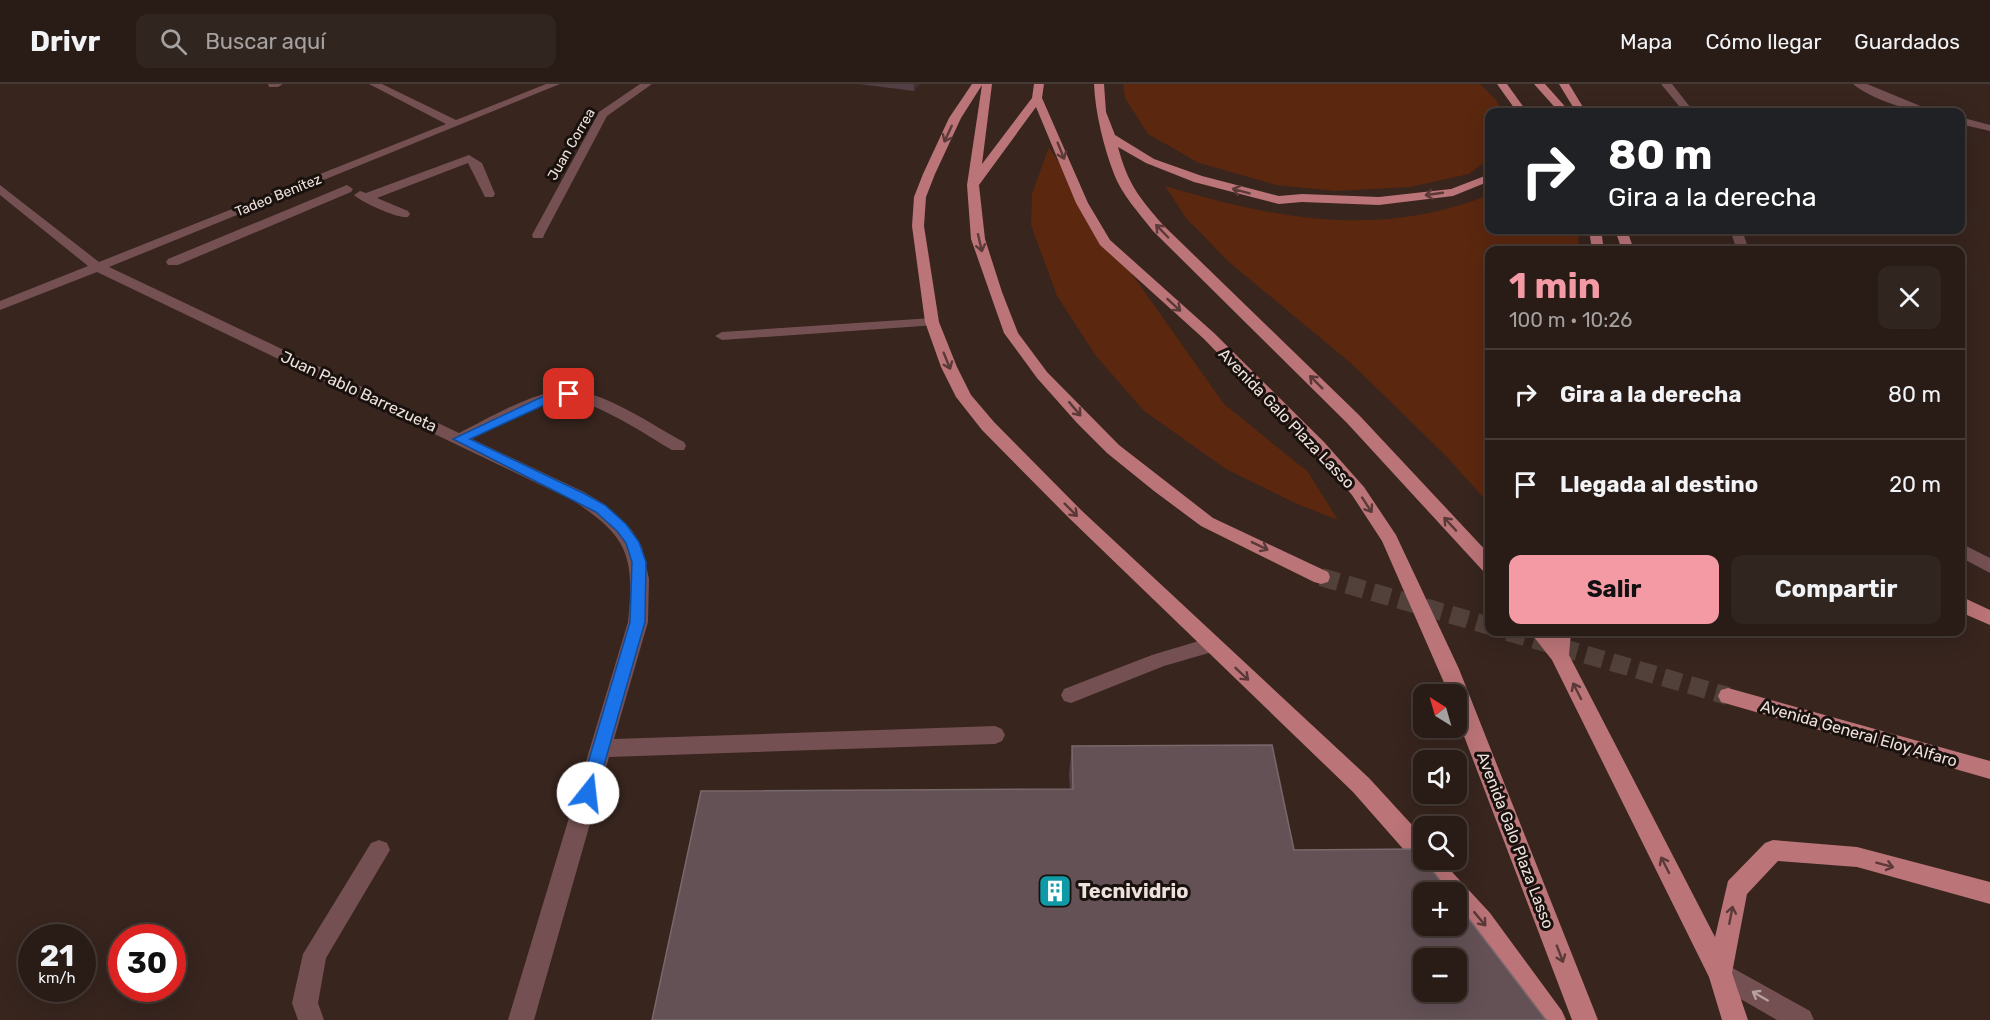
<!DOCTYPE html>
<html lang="es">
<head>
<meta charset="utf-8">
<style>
	body { margin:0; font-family:Rubik,sans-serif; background:#31251f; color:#f1f3f6; height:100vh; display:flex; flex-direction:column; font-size:22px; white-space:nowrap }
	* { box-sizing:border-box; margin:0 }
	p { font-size:20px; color:#a5a1a1 }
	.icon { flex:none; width:33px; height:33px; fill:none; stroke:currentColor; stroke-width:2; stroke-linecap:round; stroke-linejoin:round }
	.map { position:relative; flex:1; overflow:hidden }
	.details { position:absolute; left:1485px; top:162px; width:480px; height:390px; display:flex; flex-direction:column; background:#291c16; border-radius:12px; box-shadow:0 6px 24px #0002,0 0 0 2px #453a35 }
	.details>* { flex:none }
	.hud { position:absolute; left:1485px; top:24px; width:480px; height:126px; border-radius:12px; box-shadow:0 6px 24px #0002,0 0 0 2px #453a35; background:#202124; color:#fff; overflow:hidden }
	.needle { width:39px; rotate:323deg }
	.fabs { position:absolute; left:1413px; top:600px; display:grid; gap:12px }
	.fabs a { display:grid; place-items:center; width:54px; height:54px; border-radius:12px; background:#291c16; box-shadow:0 6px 24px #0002,0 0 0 2px #453a35; font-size:30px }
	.speed { position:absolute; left:18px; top:840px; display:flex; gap:12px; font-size:30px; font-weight:700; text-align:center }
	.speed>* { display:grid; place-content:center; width:78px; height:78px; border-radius:50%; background:#291c16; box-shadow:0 6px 24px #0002,0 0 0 2px #453a35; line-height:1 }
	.speed small { font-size:15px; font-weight:400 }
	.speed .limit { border:9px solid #d22; background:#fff; color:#111 }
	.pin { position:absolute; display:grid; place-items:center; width:51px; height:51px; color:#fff; margin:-26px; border-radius:12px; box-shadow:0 3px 9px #0006 }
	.me { position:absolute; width:66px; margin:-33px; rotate:16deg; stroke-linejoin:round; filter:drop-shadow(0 0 4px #0008) }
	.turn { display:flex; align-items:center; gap:21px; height:126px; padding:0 24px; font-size:27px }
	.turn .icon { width:78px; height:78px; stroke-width:2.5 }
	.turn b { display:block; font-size:42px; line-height:51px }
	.round { display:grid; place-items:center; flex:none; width:63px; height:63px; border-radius:12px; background:#31251f }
	.headline { display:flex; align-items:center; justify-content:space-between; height:102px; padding:0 24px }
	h1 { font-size:36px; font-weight:700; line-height:45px; color:#f49aa5 }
	.cta { display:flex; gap:12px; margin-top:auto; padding:12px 24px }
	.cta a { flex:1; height:69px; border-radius:12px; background:#f49aa5; color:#111; font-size:24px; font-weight:700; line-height:69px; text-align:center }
	.cta a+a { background:#31251f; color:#f1f3f6 }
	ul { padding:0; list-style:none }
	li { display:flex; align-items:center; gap:18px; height:90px; padding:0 24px; border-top:2px solid #453a35 }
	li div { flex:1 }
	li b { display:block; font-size:22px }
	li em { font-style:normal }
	header { display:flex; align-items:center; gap:36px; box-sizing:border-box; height:84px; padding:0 30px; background:#291c16; border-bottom:2px solid #453a35 }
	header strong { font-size:28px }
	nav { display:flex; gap:33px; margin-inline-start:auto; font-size:21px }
	.search { width:420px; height:54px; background:#31251f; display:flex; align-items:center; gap:15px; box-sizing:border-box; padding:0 21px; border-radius:12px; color:#a5a1a1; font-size:22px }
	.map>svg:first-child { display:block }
	.green { fill:#5b270f }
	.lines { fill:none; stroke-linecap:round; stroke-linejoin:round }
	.major-tunnel { stroke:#52413a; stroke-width:18; stroke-dasharray:18 9; stroke-linecap:butt }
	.minor { fill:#745052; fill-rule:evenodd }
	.major { fill:#bb7478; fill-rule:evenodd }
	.wall { fill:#534046 }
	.shaded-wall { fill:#412e2f }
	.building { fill:#635156; stroke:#79686b; stroke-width:1.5; fill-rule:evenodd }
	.oneway { stroke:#5a3938 }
	.oneway2 { stroke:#b7a09e }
	.route { fill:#1a73e8; stroke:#114b97; stroke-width:1.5 }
	.labels { text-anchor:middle; stroke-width:6; stroke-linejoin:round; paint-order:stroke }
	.far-street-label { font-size:14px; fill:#eee1dc; stroke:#19110d }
	.street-label { font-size:16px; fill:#eee1dc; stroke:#19110d }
	.near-poi-label { font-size:20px; font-weight:bold; fill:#eee1dc; stroke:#19110d; text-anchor:start }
</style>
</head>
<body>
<header>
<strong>Drivr</strong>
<div class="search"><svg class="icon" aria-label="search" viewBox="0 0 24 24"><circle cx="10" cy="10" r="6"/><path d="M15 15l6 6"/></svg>Buscar aquí</div>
<nav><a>Mapa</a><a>Cómo llegar</a><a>Guardados</a></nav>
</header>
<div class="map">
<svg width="1990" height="936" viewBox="0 0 1990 936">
	<rect width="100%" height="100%" fill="#37251e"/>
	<g class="green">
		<polygon points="1123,0 1480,0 1496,16 1503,28 1490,28 1489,75 1469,90 1410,103 1336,107 1276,101 1199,79 1148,50 1125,14"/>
		<polygon points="1049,63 1117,169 1224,320 1308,388 1338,436 1297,420 1226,385 1144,327 1096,272 1057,212 1031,141 1032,110"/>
		<path d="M1165,102C1277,135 1377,155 1489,111L1490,146H1578L1579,166H1490L1489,420L1447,373L1353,281L1229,178L1186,134Z"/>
	</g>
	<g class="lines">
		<g class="major-tunnel">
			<polyline points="1321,493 1490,542"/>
			<polyline points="1508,548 1728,612"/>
		</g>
		<g class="minor">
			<polygon points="268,0 283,0 278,3 269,3"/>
			<path d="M369,0H382L456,36L546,0H560L109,183L459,349C488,335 538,304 571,306C607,309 652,341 684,358L686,362L684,366H672C648,352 593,315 567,316C538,317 499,342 472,355L584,408L604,420L631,445L642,463L649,495L648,538L614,655L995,642L1002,645L1005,651L1002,657L995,660L609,673L534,936H508L628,538C635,472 628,452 572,416L97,188L0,226V217L88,182L0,111V101L99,178L446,40Z"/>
			<polygon points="640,0 652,0 607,32 544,151 543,154 533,154 532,151 599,28"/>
			<polygon points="1661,0 1672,0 1694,28 1684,28"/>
			<path d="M1853,0H1867L1935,28C1914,30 1869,14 1853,0Z"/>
			<polygon points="1960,33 1990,41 1990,47 1960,40"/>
			<path d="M469,71L482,79L495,110L493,113H485L468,79L377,114L408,127L410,130L408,133C398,135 361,118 354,111L360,107L366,109Z"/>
			<polygon points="347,101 353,105 351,108 178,181 168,181 166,178 168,175"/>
			<polygon points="1730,146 1742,146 1749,166 1737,166"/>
			<polygon points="932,234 939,238 937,241 722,256 715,252 722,248"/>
			<polygon points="1960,459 1990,474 1990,489 1960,473"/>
			<polygon points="1212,553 1219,556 1222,561 1219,566 1164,582 1071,619 1064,617 1061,611 1064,605 1152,571"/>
			<polygon points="379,756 387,759 390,766 326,874 318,919 324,936 298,936 292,919 303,870 371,759"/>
			<polygon points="1720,877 1810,927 1814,936 1777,936 1711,898 1708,889 1711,880"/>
		</g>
		<g class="major">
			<polygon points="972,0 992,0 982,80 1032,14 1034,0 1044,0 1042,14 1088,119 1110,156 1214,249 1324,358 1364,403 1396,451 1459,585 1598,936 1572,936 1456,631 1456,610 1449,610 1382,457 1352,411 1312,366 1204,255 1100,161 1076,119 1036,23 979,101 985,155 1002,208 1018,249 1047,288 1119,361 1213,434 1328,488 1330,493 1328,498 1321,500 1314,498 1201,442 1154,407 1107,369 1077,339 1037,294 1004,249 971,155 967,101 982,1 961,34 935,90 926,113 924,142 939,238 957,283 971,311 994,338 1081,426 1369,694 1424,754 1424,776 1441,776 1490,829 1562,927 1566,936 1538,936 1474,845 1456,826 1456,808 1441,808 1353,708 1069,434 982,346 956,313 941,283 925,238 912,142 914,113 923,90 949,34"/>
			<path d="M1094,0H1104L1106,28L1115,51L1154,75L1202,92L1279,112L1302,110L1379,113L1451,105L1490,90V97L1453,112L1379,121L1302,118L1279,120L1194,98L1146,79L1118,63C1128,100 1138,112 1163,141L1359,331L1490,471V489L1484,488L1347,339L1153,147C1139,129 1122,111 1114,90C1104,64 1095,28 1094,0Z"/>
			<polygon points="1497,0 1507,0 1527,28 1517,28"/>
			<polygon points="1534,0 1545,0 1570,28 1559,28"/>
			<polygon points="1559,0 1569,0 1586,28 1576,28"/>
			<polygon points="1589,146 1601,146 1604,166 1592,166"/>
			<polygon points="1615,146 1627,146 1634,166 1622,166"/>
			<polygon points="1960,512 1990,526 1990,541 1960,528"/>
			<polygon points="1530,548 1571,548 1569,571 1715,853 1728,797 1765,759 1773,756 1857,763 1990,798 1990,820 1857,783 1778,777 1747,810 1732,889 1748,936 1722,936 1709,893 1552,576"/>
			<polygon points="1728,604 1990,677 1990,695 1721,618 1718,612 1721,606"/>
		</g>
	</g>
	<g class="wall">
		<polygon points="859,0 920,0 914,7"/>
		<polygon points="1072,662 1294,766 1449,808 1070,705 1069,690"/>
	</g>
	<polygon class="shaded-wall" points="914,0 920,0 914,7"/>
	<path class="building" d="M1272,661L1294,766L1416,765L1449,808H1424V842H1456V818L1546,936H652L701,707L1073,705L1072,662ZM1424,874H1456V908H1424Z"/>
	<defs><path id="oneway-shaft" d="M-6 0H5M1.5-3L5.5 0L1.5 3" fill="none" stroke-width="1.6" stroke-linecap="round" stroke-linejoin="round" transform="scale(1.5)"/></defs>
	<g class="oneway">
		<use href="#oneway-shaft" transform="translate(948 50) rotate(115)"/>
		<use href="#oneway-shaft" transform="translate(1061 67) rotate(68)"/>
		<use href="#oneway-shaft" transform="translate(1241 107) rotate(-165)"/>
		<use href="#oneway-shaft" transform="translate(1434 110) rotate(172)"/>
		<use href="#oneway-shaft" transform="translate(1162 147) rotate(-134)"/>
		<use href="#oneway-shaft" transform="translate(980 159) rotate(77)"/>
		<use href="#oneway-shaft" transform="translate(1174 221) rotate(42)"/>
		<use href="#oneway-shaft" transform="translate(947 277) rotate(68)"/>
		<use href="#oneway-shaft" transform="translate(1316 298) rotate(-135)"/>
		<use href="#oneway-shaft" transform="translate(1075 325) rotate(50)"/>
		<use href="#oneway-shaft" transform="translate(1367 421) rotate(57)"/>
		<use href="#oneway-shaft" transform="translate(1071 426) rotate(45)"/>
		<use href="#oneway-shaft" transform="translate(1450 440) rotate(-133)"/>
		<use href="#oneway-shaft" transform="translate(1260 462) rotate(26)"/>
		<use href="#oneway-shaft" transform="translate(1242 590) rotate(43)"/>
		<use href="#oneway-shaft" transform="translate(1577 607) rotate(-117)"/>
		<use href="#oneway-shaft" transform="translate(1665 781) rotate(-117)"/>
		<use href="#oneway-shaft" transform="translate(1885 781) rotate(15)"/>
		<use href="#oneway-shaft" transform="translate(1731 831) rotate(-79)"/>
		<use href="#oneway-shaft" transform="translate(1480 835) rotate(50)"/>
		<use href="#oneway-shaft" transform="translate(1560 870) rotate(69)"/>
	</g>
	<use class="oneway2" href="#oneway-shaft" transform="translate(1760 912) rotate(-150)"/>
	<polygon class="route" points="569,307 573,308 573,313 553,317 470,355 583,409 605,421 626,440 639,458 646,478 645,538 596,709 594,714 588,716 582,714 579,709 630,538 632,478 626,459 617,447 596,428 453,355 546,311"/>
	<defs>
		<symbol id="building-square" viewBox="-11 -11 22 22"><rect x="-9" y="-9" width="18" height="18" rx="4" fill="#0f9aa8" stroke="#19110d"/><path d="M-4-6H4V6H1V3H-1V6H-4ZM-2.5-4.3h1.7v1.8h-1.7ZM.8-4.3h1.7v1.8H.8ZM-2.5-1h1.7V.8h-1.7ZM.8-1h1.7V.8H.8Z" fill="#fff"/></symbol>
	</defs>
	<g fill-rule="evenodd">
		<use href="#building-square" x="1036" y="788" width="38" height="38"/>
	</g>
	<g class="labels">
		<g class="far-street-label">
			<text transform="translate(571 60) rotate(-60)" y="5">Juan Correa</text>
			<text transform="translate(278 111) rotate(-22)" y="5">Tadeo Benítez</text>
		</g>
		<g class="street-label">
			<text transform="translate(359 307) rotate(25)" y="6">Juan Pablo Barrezueta</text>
			<text transform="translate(1287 334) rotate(46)" y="6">Avenida Galo Plaza Lasso</text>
			<text transform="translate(1859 649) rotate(16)" y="6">Avenida General Eloy Alfaro</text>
			<text transform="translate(1516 756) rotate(69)" y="6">Avenida Galo Plaza Lasso</text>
		</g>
		<g class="near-poi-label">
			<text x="1078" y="814">Tecnividrio</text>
		</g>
	</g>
</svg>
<div class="fabs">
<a><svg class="needle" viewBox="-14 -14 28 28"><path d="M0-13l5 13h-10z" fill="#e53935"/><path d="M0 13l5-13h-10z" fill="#a5a1a1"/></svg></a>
<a><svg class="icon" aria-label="sound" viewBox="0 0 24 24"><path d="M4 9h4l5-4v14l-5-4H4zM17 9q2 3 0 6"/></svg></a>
<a><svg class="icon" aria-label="search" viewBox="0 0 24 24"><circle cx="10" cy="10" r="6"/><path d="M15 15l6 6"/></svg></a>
<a>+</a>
<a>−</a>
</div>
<div class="speed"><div>21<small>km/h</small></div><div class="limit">30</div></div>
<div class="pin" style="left:569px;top:310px;background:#d93025"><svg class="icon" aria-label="arrive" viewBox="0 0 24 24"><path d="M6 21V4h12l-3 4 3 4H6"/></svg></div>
<svg class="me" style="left:588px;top:709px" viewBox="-20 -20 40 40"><circle r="19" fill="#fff"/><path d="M0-13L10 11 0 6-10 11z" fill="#1a73e8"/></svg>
<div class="hud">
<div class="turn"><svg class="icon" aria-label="right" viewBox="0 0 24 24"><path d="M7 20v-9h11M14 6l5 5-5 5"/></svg><div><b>80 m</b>Gira a la derecha</div></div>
</div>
<section class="details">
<div class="headline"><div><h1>1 min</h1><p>100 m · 10:26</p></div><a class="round"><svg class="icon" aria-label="close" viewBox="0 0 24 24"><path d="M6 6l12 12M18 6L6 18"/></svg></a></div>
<ul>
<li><svg class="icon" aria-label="right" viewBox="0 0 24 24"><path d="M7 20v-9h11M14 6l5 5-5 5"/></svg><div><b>Gira a la derecha</b></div><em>80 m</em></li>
<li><svg class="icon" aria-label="arrive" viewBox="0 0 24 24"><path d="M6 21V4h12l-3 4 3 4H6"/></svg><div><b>Llegada al destino</b></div><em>20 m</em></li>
</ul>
<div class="cta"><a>Salir</a><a>Compartir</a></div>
</section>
</div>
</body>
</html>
